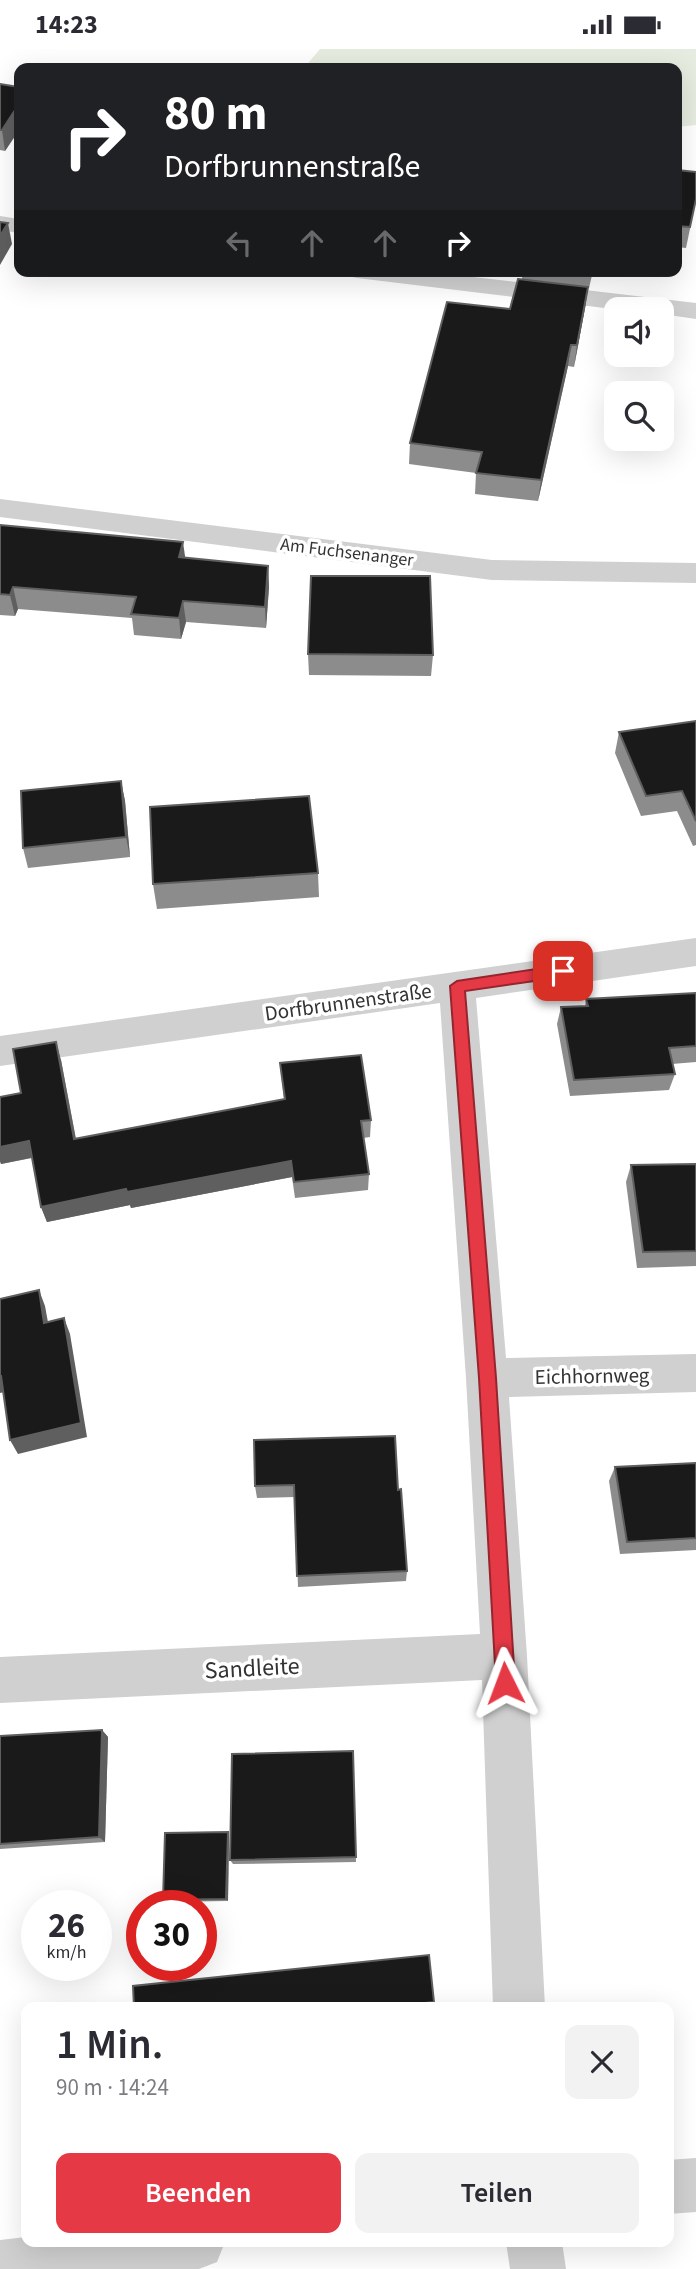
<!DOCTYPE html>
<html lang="de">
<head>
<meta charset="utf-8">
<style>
	body { margin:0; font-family:"Source Sans 3",sans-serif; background:#f2f2f3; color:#2b2b33; height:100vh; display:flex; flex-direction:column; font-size:26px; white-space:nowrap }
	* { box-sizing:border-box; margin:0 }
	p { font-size:23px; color:#7c7c81 }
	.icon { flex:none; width:38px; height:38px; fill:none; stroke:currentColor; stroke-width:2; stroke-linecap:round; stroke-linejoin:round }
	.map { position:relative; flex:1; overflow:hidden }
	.side { position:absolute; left:21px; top:1953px; width:653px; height:245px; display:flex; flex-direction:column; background:#fff; border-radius:14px; box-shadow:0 7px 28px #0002 }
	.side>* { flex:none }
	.hud { position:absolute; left:14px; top:14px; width:668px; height:214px; border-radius:14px; box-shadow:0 7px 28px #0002; background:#202124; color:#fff; overflow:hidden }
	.tools { position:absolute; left:604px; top:248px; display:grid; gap:14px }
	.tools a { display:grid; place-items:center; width:70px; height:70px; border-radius:14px; background:#fff; box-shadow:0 7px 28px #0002; font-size:35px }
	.speed { position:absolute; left:21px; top:1841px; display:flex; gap:14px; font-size:35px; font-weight:700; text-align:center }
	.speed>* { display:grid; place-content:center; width:91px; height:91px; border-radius:50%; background:#fff; box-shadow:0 7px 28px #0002; line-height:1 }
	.speed small { font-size:18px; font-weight:400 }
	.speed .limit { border:10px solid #d22; background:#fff; color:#111 }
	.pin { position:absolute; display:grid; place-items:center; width:60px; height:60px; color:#fff; margin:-30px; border-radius:14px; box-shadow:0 4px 10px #0006 }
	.me { position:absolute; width:77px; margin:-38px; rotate:357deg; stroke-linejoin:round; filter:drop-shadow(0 0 5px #0008) }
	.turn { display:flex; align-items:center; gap:24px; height:147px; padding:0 35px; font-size:32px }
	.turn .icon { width:91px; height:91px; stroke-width:2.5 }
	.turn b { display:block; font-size:49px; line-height:60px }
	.lanes { display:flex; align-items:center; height:66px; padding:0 35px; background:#0003; justify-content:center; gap:35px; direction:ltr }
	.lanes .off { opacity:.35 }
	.round { display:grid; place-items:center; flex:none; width:74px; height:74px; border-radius:14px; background:#f2f2f3 }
	.summary { display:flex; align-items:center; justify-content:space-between; height:119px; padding:0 35px }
	h1 { font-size:42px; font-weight:600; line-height:52px }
	.button { display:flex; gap:14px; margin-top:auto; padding:14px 35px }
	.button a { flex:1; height:80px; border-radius:14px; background:#e63946; color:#fff; font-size:28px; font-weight:600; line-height:80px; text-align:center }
	.button a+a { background:#f2f2f3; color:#2b2b33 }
	.status { display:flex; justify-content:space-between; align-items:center; height:49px; padding:0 35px; background:#fff; direction:ltr }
	.status svg { height:19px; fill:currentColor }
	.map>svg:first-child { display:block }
	.green { fill:#e6ecdf }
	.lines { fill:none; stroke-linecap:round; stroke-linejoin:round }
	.minor { fill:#d0d0d0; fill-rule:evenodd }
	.wall { fill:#8c8c8c }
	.shaded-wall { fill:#5f5f5f }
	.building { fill:#1a1a1a; stroke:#5f5f5f; stroke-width:2 }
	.route { fill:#e63946; stroke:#96252e; stroke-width:2 }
	.labels { text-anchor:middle; stroke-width:7; stroke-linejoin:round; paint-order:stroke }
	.far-street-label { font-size:18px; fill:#333; stroke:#fff }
	.street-label { font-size:21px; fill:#333; stroke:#fff }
	.near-street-label { font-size:24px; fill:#333; stroke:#fff }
</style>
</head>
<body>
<div class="status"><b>14:23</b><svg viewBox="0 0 49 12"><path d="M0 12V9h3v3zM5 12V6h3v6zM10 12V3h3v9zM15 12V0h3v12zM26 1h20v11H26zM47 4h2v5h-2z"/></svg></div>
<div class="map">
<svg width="696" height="2220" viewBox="0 0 696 2220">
	<rect width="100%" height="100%" fill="#fff"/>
	<polygon class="green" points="320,0 696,0 696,76 677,78 677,19 304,19"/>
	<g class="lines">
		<g class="minor">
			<polygon points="0,167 19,170 19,184 0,181"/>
			<polygon points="345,222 422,222 696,254 696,270 662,265 662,261 621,261 357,229 348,227"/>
			<polygon points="0,450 492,511 696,514 696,534 492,531 0,468"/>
			<polygon points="696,889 696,917 476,949 506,1309 696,1305 696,1343 509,1348 527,1607 545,1958 493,1958 482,1631 0,1654 0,1608 480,1585 466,1329 440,954 0,1017 0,987"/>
			<polygon points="696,2109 696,2163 668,2165 668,2111"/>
			<polygon points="26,2188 26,2193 225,2193 217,2213 199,2220 0,2220 0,2191"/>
			<polygon points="506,2193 562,2193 566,2220 510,2220"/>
		</g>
	</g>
	<g class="wall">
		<polygon points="0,35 19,38 19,81 5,102 0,101"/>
		<polygon points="677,121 696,151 686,199 677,198"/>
		<polygon points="523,222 593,222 589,239 588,239 585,259 574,318 568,317 538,452 475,445 476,424 409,415 410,394 510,260 522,230"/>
		<polygon points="0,476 185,509 268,517 269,538 266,579 186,573 181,590 134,586 132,569 18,560 15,567 0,566"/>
		<polygon points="308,605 433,606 431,627 309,626"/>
		<polygon points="696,672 696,796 693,797 677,762 641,767 615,704 619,683"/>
		<polygon points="121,732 125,752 130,808 28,819 23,799"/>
		<polygon points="318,824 319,848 157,860 153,835"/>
		<polygon points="696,944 696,1013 672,1015 675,1025 669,1041 570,1047 557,975 561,958 585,957 586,950"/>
		<polygon points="61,1011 76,1090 284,1050 280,1014 371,1071 370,1088 363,1089 369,1125 368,1141 295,1149 292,1128 131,1159 130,1156 47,1173 41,1158 32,1109 1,1115 0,1112 0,1048 21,1044"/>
		<polygon points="696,1115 696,1217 637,1219 626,1133 631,1116"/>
		<polygon points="254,1391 398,1441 407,1522 406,1532 298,1538 295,1448 257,1449 255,1437"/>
		<polygon points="696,1414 696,1501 620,1505 609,1432 615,1418"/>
		<polygon points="102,1681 108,1688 105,1793 0,1800 0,1687"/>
		<polygon points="353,1702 356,1813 233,1815 230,1811"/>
		<polygon points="228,1783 229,1786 228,1852 165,1853 163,1851"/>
	</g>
	<g class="shaded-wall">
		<polygon points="19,55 19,81 5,102 2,81"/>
		<polygon points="8,174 12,195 0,216 0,187"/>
		<polygon points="588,238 585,259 574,318 577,296"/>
		<polygon points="571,296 568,317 538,452 541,431"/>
		<polygon points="183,493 186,514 179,508"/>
		<polygon points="268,517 269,538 266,579 265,558"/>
		<polygon points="13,538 18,560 15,567 10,546"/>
		<polygon points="183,552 186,573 181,590 179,569"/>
		<polygon points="121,732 125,752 130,808 126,788"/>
		<polygon points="56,993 61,1011 79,1107 74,1090"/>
		<polygon points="29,1092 35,1108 1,1115 0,1112 0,1098"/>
		<polygon points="291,1112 292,1128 131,1159 130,1156 47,1173 41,1158 126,1140"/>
		<polygon points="39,1241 45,1257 51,1290 44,1274"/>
		<polygon points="64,1269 70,1285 87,1388 18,1405 10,1391"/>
		<polygon points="0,1327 1,1327 9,1342 0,1344"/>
		<polygon points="102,1681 108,1688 105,1793 99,1788"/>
		<polygon points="228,1783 229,1786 228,1852 226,1850"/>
	</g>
	<g class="building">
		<polygon points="0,35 19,38 19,55 2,81 0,81"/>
		<polygon points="677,121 696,123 696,150 690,178 677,177"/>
		<polygon points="0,173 8,174 0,187"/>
		<polygon points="518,230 588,238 577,296 571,296 541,431 476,424 482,403 410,394 447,253 510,260"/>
		<polygon points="0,476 183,493 179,508 268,517 265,558 183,552 179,569 131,565 136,548 13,538 10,546 0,545"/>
		<polygon points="311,527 430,527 433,606 308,605"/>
		<polygon points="696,672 696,772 682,742 646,747 619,683"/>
		<polygon points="121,732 126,788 23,799 21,742"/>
		<polygon points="309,747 318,824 153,835 150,758"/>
		<polygon points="696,944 696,997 669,999 675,1025 574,1031 561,958 588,957 586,950"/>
		<polygon points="56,993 74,1090 285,1050 280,1014 361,1006 371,1071 361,1072 369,1125 294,1133 291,1112 127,1143 126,1140 41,1158 29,1092 0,1098 0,1048 21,1044 13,1000"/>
		<polygon points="696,1115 696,1202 643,1203 631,1116"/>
		<polygon points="39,1241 44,1274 64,1269 81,1374 10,1391 1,1327 0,1327 0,1250"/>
		<polygon points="395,1387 398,1441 401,1440 407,1522 297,1527 294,1436 255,1437 254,1391"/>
		<polygon points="696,1414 696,1489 627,1493 615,1418"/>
		<polygon points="102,1681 99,1788 0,1795 0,1687"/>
		<polygon points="353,1702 356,1808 230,1811 232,1705"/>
		<polygon points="228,1783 226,1850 163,1851 165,1784"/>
		<polygon points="429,1906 434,1953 388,1958 134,1958 133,1937"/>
	</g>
	<polygon class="route" points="563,916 571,922 563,928 465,942 496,1329 515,1634 512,1641 505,1643 499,1641 496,1634 479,1329 450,937 457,932"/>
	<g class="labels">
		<g class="far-street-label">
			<text transform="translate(347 503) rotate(7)" y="6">Am Fuchsenanger</text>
		</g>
		<g class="street-label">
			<text transform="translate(348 953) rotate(-8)" y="7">Dorfbrunnenstraße</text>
			<text transform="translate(592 1327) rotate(-1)" y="7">Eichhornweg</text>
		</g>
		<g class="near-street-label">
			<text transform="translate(252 1619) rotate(-3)" y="8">Sandleite</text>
		</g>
	</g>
</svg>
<div class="tools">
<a><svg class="icon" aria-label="sound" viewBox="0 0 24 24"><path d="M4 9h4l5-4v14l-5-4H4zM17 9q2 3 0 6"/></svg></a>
<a><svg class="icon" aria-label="search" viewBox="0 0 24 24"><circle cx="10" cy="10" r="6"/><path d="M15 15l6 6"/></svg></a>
</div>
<div class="speed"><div>26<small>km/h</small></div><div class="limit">30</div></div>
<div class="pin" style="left:563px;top:922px;background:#d93025"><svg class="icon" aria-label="arrive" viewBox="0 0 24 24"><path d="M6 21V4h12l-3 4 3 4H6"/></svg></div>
<svg class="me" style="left:505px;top:1634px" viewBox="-20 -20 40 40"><path d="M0-17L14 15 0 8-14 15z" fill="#e63946" stroke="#fff" stroke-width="4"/></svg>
<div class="hud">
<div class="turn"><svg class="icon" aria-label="right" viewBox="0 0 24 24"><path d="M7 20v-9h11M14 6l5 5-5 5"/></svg><div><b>80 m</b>Dorfbrunnenstraße</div></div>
<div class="lanes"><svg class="icon off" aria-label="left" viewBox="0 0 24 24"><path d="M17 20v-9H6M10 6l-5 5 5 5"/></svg><svg class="icon off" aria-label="ahead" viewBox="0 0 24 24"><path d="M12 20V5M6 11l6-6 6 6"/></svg><svg class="icon off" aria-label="ahead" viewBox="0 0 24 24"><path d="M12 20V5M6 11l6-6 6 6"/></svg><svg class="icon" aria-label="right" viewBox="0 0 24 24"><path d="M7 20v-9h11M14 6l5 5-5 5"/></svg></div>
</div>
<section class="side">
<div class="summary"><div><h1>1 Min.</h1><p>90 m · 14:24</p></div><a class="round"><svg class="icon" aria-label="close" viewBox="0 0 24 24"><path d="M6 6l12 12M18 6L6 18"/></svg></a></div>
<div class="button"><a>Beenden</a><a>Teilen</a></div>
</section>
</div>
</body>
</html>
